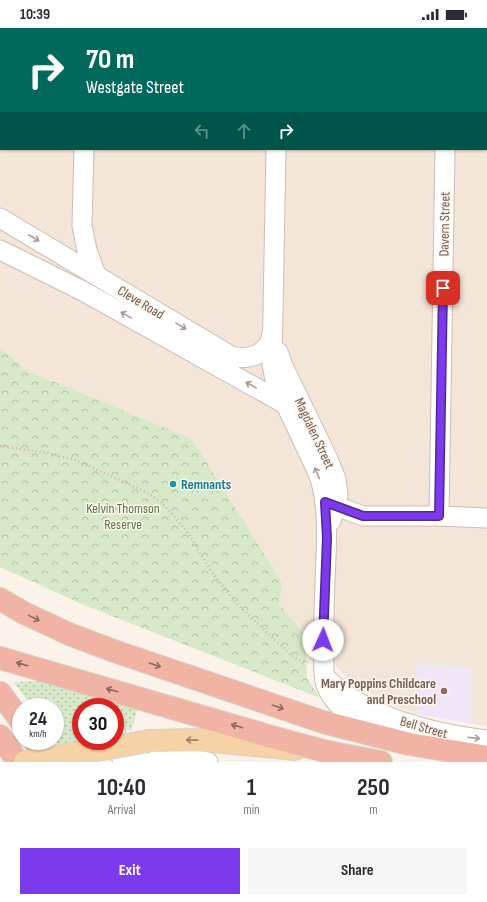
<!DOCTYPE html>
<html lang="en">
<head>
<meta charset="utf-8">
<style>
	body { margin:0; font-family:"Sofia Sans Condensed",sans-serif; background:#f7f7f7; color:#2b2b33; height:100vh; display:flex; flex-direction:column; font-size:15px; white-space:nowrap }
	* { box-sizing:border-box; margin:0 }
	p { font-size:13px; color:#7c7c81 }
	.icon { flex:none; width:22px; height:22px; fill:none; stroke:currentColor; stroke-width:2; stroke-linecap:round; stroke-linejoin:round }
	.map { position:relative; height:734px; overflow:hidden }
	.panel { display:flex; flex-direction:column; background:#fff; flex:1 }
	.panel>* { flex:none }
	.top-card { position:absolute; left:0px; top:0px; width:487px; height:122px; box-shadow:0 1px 3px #0004; background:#00695c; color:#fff; overflow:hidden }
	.speed { position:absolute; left:12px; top:670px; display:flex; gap:8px; font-size:20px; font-weight:700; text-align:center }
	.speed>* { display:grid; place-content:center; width:52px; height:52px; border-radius:50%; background:#fff; box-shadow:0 1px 3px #0004; line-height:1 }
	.speed small { font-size:10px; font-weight:400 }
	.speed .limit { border:6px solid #d22; background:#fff; color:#111 }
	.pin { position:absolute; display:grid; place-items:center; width:34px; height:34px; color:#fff; margin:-17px; border-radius:8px; box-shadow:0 2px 6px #0006 }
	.me { position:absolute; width:44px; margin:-22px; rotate:2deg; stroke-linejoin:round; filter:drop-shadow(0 0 3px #0008) }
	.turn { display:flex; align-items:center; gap:14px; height:84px; padding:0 20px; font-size:18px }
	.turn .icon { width:52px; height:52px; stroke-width:2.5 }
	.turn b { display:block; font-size:28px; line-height:34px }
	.lanes { display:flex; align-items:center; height:38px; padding:0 20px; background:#0003; justify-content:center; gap:20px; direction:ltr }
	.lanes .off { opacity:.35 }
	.eta { display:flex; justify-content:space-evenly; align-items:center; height:68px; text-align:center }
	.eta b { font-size:24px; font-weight:700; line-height:28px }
	.primary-button { display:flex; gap:8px; margin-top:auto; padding:8px 20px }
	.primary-button a { flex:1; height:46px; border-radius:0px; background:#7c3aed; color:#fff; font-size:16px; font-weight:700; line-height:46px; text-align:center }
	.primary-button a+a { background:#f7f7f7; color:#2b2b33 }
	.status { display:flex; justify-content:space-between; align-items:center; height:28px; padding:0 20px; background:#fff; direction:ltr }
	.status svg { height:11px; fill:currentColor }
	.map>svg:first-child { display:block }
	.residential { fill:#f3e5d8; fill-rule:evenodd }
	.education { fill:#f0e6f8 }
	.grass { fill:url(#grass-dots) }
	.park { fill:url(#park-crowns) }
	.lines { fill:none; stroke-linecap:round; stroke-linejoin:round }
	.minor-casing { stroke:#cfbdb2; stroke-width:21 }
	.major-casing { stroke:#d8d1cd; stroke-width:24 }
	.highway-casing { stroke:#d8d1cd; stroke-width:24 }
	.path { stroke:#d4b4a5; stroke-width:2.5; stroke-dasharray:1 3; stroke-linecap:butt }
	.minor { stroke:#fff; stroke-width:19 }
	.major { stroke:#f5d3a6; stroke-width:22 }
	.highway { stroke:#f1b3a4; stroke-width:22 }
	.major-bridge-casing { stroke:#d8d1cd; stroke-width:24; stroke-linecap:butt }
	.major-bridge { stroke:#f5d3a6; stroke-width:22 }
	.oneway { stroke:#ac9b95 }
	.oneway2 { stroke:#8e6b5f }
	.oneway3 { stroke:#9b7e68 }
	.route-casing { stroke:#51269a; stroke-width:10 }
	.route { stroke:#7c3aed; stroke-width:7 }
	.culture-dot { fill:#0f9aa8; stroke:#fef7f0; stroke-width:1.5 }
	.education-dot { fill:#8d6e63; stroke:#fef7f0; stroke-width:1.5 }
	.labels { text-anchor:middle; stroke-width:3; stroke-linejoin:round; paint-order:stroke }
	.street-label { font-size:14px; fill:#75594e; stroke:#fef7f0 }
	.culture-label { font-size:14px; font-weight:bold; fill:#0d838f; stroke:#fef7f0; text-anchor:start }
	.park-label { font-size:14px; fill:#597946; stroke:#fef7f0 }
	.education-label { font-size:14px; font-weight:bold; fill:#785e54; stroke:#fef7f0; text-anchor:end }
</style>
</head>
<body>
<div class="status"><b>10:39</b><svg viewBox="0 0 49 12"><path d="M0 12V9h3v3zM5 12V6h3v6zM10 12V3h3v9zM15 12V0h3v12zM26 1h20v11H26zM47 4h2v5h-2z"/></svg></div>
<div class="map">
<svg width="487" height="734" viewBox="0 0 487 734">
	<defs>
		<pattern id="grass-dots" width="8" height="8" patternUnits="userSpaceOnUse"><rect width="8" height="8" fill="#d7e9c8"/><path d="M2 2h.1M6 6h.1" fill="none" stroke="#b3c0a5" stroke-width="1.8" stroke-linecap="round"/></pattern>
		<pattern id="park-crowns" width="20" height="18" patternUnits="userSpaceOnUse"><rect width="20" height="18" fill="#d7e9c8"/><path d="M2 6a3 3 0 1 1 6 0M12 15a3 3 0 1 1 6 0" fill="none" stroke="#b3c0a5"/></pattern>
	</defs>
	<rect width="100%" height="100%" fill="#fbf3e9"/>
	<path class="residential" d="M0,0H487V698L472,696L471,639L417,636V686L385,674L348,651L279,576L281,556L270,535L192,411L26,342L0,319ZM1,1H486V121H1Z"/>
	<polygon class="education" points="417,636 471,639 472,696 417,686"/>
	<polygon class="grass" points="41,653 138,680 131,703 115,698 115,679 81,679 81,713 98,713 59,717 55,711 55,679 32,679 14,654"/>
	<polygon class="park" points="0,319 26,342 192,411 270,535 282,556 279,576 305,606 307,650 320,670 84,577 0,539"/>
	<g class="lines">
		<defs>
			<g id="minor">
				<polyline points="470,0 487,0"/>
				<polyline points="87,1 87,0"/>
				<polyline points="278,1 278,0"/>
				<polyline points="447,1 447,0"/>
				<polyline points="84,121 82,198 87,222 96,247"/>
				<path d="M276,121L272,337L276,356L318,445C328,472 327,501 326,529C325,559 323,590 324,620C324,633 322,650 328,662C338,683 363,694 382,704"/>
				<path d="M0,190L231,328C249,333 269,326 272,306"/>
				<polyline points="0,222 81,262 285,376"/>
				<polyline points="278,324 283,338 328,431 336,451 338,467 331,493"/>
				<polyline points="325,474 363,488 439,488 487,490"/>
				<polyline points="439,488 445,121"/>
				<path d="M327,651C366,689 434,706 487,712"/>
				<polyline points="115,703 122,731 148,727 168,727 208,734"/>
			</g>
			<polyline id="major" points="149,713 202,712 295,721"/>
			<g id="highway">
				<polyline points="0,571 24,585 69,606 114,623 323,694 409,716 487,729"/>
				<polyline points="0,630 272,709 328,724 381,734"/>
				<polyline points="0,665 21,693"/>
				<polyline points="0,708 18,734"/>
				<polyline points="35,713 49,734"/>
			</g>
		</defs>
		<use href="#minor" class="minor-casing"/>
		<use href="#major" class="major-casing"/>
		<use href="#highway" class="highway-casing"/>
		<polyline class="path" points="0,418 47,425 73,431 146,464 161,474 176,490 188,505 211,543 239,578 290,626 298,632 308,634"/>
		<use href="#minor" class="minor"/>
		<use href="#major" class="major"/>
		<use href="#highway" class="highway"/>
		<defs>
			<polyline id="major-bridge" points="25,734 149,713"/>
		</defs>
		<use href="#major-bridge" class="major-bridge-casing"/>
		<use href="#major-bridge" class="major-bridge"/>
	</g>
	<defs><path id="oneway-shaft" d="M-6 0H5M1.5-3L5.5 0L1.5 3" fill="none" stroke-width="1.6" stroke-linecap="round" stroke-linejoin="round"/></defs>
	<g class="oneway">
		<use href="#oneway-shaft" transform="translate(34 210) rotate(30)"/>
		<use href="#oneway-shaft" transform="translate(126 287) rotate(-151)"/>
		<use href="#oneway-shaft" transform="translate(181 298) rotate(31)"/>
		<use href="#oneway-shaft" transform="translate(251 357) rotate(-151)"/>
		<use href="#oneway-shaft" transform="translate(317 445) rotate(-113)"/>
		<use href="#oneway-shaft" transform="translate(474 710) rotate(7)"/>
	</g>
	<g class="oneway2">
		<use href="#oneway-shaft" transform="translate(34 590) rotate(26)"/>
		<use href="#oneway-shaft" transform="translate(22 636) rotate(-164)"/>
		<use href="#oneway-shaft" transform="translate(155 637) rotate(19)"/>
		<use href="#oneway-shaft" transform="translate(112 662) rotate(-164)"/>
		<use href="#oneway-shaft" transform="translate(278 679) rotate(19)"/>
		<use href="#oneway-shaft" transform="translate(237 698) rotate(-164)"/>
	</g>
	<use class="oneway3" href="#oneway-shaft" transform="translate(192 712) rotate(-179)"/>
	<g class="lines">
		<defs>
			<polyline id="route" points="323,612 327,510 325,474 363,488 439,488 443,260"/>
		</defs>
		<use href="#route" class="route-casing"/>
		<use href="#route" class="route"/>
	</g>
	<circle class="culture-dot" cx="173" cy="456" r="4"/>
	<circle class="education-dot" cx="444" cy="663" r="4"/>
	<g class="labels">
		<g class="street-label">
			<text transform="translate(444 196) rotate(-89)" y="5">Davern Street</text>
			<text transform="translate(141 274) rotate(31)" y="5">Cleve Road</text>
			<text transform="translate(315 405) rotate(65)" y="5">Magdalen Street</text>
			<text transform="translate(424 699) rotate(16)" y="5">Bell Street</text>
		</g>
		<g class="culture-label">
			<text x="181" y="461">Remnants</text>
		</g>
		<g class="park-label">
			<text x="123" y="485">Kelvin Thomson<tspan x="123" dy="16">Reserve</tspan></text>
		</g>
		<g class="education-label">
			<text x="436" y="660">Mary Poppins Childcare<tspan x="436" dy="16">and Preschool</tspan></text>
		</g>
	</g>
</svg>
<div class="speed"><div>24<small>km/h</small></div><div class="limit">30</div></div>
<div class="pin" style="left:443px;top:260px;background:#d93025"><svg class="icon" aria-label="arrive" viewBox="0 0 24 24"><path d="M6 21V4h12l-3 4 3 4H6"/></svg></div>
<svg class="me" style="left:323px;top:612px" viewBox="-20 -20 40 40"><circle r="19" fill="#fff"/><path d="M0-13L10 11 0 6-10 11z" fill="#7c3aed"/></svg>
<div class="top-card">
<div class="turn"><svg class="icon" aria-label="right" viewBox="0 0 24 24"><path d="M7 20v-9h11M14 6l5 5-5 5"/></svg><div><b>70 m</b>Westgate Street</div></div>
<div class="lanes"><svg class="icon off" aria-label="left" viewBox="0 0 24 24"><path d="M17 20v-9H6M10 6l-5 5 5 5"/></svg><svg class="icon off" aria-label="ahead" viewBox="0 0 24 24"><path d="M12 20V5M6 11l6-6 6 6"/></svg><svg class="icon" aria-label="right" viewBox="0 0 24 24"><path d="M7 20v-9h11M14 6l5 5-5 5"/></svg></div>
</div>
</div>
<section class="panel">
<div class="eta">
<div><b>10:40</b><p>Arrival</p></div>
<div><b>1</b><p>min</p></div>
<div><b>250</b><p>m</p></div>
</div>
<div class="primary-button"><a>Exit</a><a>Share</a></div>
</section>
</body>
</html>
